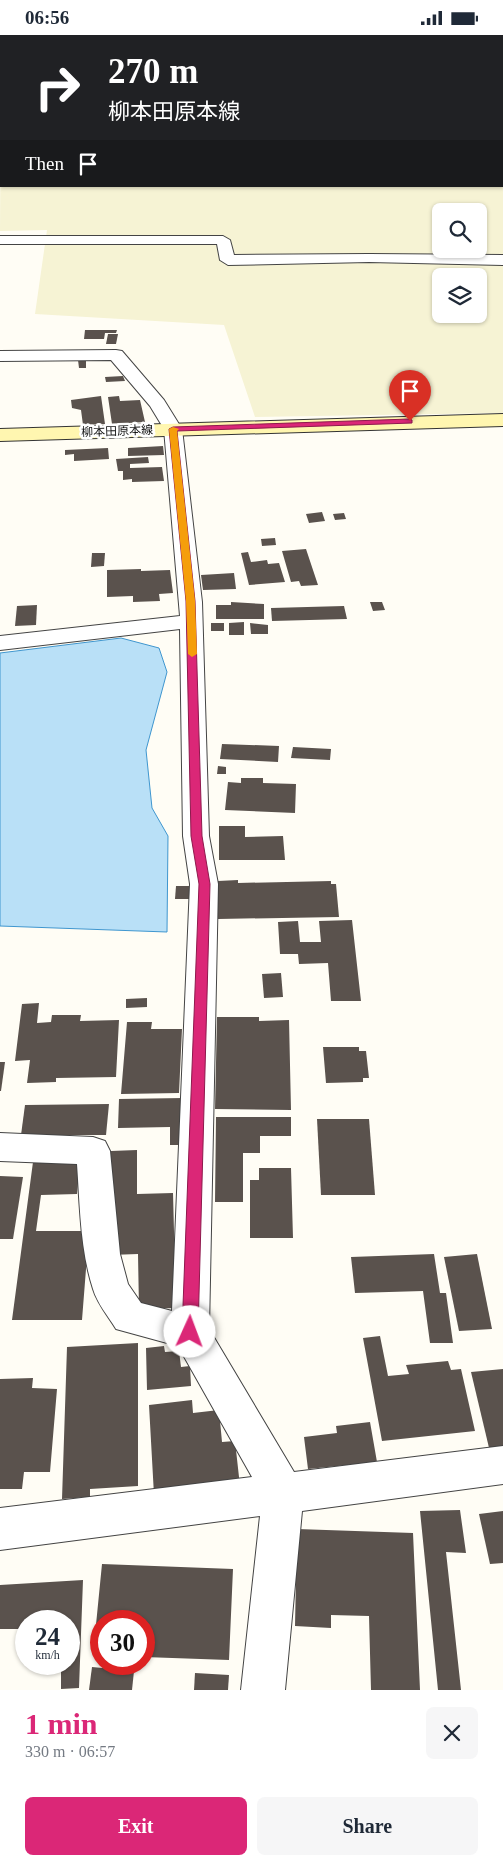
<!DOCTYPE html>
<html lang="en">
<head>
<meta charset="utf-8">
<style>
	body { margin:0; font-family:"Times New Roman","Noto Sans JP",serif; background:#f6f6f7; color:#1f2937; height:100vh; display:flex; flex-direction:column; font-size:19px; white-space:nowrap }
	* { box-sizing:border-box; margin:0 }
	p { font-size:16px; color:#747a83 }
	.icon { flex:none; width:28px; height:28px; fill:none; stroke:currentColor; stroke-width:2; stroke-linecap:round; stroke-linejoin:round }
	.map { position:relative; height:1655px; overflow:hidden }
	.side { display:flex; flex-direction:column; background:#fff; flex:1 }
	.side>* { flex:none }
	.guide { position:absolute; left:0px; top:0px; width:504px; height:152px; box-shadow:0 1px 4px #0004; background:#202124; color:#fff; overflow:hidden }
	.controls { position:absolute; left:432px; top:168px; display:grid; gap:10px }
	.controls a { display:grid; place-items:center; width:55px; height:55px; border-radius:8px; background:#fff; box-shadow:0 1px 4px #0004; font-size:25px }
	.speed { position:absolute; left:15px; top:1575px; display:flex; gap:10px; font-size:25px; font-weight:700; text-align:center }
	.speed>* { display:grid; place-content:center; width:65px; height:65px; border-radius:50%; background:#fff; box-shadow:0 1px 4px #0004; line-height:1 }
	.speed small { font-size:12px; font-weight:400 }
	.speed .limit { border:8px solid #d22; background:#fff; color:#111 }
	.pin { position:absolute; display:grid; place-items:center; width:42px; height:42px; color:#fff; margin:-51px -21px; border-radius:50% 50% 50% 0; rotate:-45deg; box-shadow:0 0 5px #0007 }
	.pin .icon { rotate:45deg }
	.me { position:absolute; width:55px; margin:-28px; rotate:2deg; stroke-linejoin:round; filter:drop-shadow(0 0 4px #0008) }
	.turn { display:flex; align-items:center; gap:18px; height:105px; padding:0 25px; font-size:22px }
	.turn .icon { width:65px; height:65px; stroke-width:2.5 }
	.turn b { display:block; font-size:35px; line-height:42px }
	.then { display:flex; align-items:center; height:48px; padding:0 25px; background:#0003; gap:10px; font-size:19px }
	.round { display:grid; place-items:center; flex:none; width:52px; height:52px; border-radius:8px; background:#f6f6f7 }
	.overview { display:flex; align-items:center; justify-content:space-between; height:85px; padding:0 25px }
	h1 { font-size:30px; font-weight:800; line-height:38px; color:#db2777 }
	.button { display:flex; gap:10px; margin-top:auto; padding:10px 25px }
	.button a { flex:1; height:58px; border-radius:8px; background:#db2777; color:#fff; font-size:20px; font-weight:800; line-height:58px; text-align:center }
	.button a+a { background:#f6f6f7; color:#1f2937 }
	.status { display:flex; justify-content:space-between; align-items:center; height:35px; padding:0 25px; background:#fff; direction:ltr }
	.status svg { height:14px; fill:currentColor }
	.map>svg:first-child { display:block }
	.farmland { fill:#f6f3d4; fill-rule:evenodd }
	.water { fill:#b9e0f7; stroke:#3f96cf }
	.building { fill:#5a524d }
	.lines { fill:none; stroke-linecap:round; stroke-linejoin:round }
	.minor-casing { stroke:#444; stroke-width:2 }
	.secondary-casing { stroke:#333; stroke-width:2 }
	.minor { fill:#fff; fill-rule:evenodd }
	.secondary { fill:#fff6b0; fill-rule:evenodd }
	.route { fill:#db2777; stroke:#8e194d }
	.slow { fill:#f59e0b }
	.labels { text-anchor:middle; stroke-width:5; stroke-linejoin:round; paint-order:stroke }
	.far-street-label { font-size:12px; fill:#111; stroke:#fff }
</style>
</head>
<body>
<div class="status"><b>06:56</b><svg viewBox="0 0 49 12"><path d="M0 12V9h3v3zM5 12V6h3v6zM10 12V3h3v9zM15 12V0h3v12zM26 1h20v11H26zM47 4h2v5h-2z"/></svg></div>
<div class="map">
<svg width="503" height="1655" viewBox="0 0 503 1655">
	<rect width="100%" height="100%" fill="#fffdf5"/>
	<path class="farmland" d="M8,0H503V378L255,382L224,290L35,279L47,195L0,196L1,21V151H502V1ZM441,176H479V214H441ZM441,241H479V279H441Z"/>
	<polygon class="water" points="121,603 159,613 167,637 146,715 152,773 168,801 167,897 0,891 0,618"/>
	<g class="building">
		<polygon points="85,295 117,295 116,298 105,298 104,304 84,304"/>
		<polygon points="108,299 118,299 116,309 106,309"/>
		<polygon points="78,325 86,325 86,333 79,333"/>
		<polygon points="123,341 125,346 106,347 105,342"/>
		<polygon points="101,361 105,389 83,390 81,375 72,373 71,365"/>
		<polygon points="119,361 120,366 140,365 145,387 112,389 108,362"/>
		<polygon points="163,411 164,420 128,421 128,413"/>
		<polygon points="108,413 109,424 74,426 74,419 65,420 65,415"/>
		<polygon points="148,422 149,428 130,429 130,433 162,432 164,446 132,447 132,444 123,445 123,436 118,436 116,424"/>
		<polygon points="322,477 325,486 309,488 306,479"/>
		<polygon points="344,478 346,484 335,485 333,479"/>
		<polygon points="275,503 276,510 262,511 261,504"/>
		<polygon points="306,514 318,550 301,551 299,546 291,547 282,516"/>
		<polygon points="248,517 251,527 267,525 268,529 279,528 285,547 249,550 241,518"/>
		<polygon points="92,518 105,518 104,531 91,532"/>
		<polygon points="141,534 141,536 170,535 173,558 159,559 160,566 133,567 133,561 107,562 107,535"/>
		<polygon points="234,538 236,554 203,555 201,540"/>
		<polygon points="231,567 264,569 264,584 216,584 216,570 231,570"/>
		<polygon points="370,567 382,567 385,575 373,576"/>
		<polygon points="37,570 36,590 15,591 17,571"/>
		<polygon points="344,571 347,584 272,586 271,573"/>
		<polygon points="244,587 244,600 229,600 229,588"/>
		<rect x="211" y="588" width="13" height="8"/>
		<polygon points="250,588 268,590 268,599 251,599"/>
		<polygon points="222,709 279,711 278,727 220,724"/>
		<polygon points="293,712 331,714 330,725 291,723"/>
		<polygon points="218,731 226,732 226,739 217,739"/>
		<polygon points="241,743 263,743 263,748 296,749 295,778 225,775 228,747 241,748"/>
		<polygon points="219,791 245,791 245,802 283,801 285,825 219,825"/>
		<polygon points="238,845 238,848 331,846 331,849 336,849 339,882 218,884 218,846"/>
		<polygon points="176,851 191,851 189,864 175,864"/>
		<polygon points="352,885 361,966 331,966 328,928 299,929 298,919 280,919 278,887 298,886 300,907 321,907 319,886"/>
		<polygon points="281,938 283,962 264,963 262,939"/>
		<polygon points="147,963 147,972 126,973 126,964"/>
		<polygon points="39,968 37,988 51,987 52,980 81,980 80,986 119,985 116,1042 56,1043 56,1047 27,1048 30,1025 15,1026 22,969"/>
		<polygon points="217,982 259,982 259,986 289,985 291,1075 215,1074"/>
		<polygon points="127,987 152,987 151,994 182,994 179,1058 121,1059"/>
		<polygon points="323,1012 359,1012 359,1016 366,1016 369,1043 363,1043 363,1047 326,1048"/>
		<polygon points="0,1027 5,1027 1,1056 0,1056"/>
		<polygon points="183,1063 183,1110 170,1110 170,1092 118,1093 119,1064"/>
		<polygon points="109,1069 106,1100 21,1100 25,1070"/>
		<polygon points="216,1082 291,1082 291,1101 260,1101 260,1118 243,1118 243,1167 215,1167"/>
		<polygon points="317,1084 369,1084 375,1160 321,1160"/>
		<polygon points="137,1115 137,1159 173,1158 176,1273 139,1274 138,1219 110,1220 111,1116"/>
		<polygon points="80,1126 77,1159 41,1160 36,1196 89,1196 82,1285 12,1285 33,1127"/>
		<polygon points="259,1133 291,1133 293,1203 250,1203 250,1145 259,1145"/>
		<polygon points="0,1141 23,1142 13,1204 0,1204"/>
		<polygon points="434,1219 440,1258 446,1258 453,1308 430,1308 423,1256 355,1258 351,1222"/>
		<polygon points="477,1219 492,1294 459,1296 444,1222"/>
		<polygon points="380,1301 388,1341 409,1339 406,1330 448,1326 451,1335 461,1334 475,1396 382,1406 363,1303"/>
		<polygon points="138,1308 138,1451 90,1454 90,1462 62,1464 67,1312"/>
		<polygon points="164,1311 165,1317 179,1316 181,1332 190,1331 191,1351 147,1355 146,1313"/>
		<polygon points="503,1334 503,1416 490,1417 471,1337"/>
		<polygon points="33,1343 32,1353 57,1354 50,1437 24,1437 22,1454 0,1454 0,1344"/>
		<polygon points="192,1365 193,1378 219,1375 222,1407 235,1406 240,1451 154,1460 149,1370"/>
		<polygon points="370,1387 377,1427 308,1434 304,1402 337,1398 336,1391"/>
		<polygon points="460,1475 466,1518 446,1517 461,1655 438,1655 420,1476"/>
		<polygon points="503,1476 503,1528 490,1529 479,1479"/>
		<polygon points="297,1494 413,1498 420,1655 371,1655 369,1581 331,1580 331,1593 295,1591"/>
		<polygon points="102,1529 233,1534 229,1625 144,1622 144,1586 101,1586 101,1620 93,1620"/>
		<polygon points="83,1545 79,1653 61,1654 61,1629 69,1629 69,1586 26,1586 26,1610 18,1611 19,1594 0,1594 0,1550"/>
		<polygon points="92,1632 134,1636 132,1655 89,1655"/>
		<polygon points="195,1638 229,1640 228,1655 194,1655"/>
	</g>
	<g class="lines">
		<defs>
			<g id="minor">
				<rect x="502" y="123" width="1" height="8"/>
				<rect x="0" y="126" width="1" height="8"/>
				<polygon points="0,201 223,201 230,205 234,220 369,219 503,220 503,230 369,227 228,230 220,225 217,209 0,209"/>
				<path d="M116,315L122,316L164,365L182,394L202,567L209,801L218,849L209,1294L294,1437L503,1411V1449L302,1476L285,1655H241L260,1481L0,1515V1473L252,1442L178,1311L116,1294C108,1281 97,1268 93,1254C80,1214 80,1170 77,1129L0,1126V1098L93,1102L105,1106L110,1116L120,1219L128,1249L141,1268L172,1276L190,849L183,801L180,594L0,615V601L180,581L164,394L150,371L111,325L0,326V316Z"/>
			</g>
			<polygon id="secondary" points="503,379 503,391 0,406 0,394"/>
		</defs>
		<use href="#minor" class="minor-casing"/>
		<use href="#secondary" class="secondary-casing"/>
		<use href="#minor" class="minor"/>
		<use href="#secondary" class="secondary"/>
	</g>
	<polygon class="route" points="410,384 412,385 412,388 177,396 195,566 202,801 210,849 198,1297 196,1302 190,1304 185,1302 182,1297 199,849 191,801 186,566 169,394 173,392"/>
	<polygon class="slow" points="173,392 179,394 177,396 195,566 197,619 192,622 188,619 186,566 169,394"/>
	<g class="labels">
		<g class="far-street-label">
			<text transform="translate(117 396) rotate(-2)" y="4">柳本田原本線</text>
		</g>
	</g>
</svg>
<div class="controls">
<a><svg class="icon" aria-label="search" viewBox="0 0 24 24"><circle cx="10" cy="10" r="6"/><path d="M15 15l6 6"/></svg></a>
<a><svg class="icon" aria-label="layers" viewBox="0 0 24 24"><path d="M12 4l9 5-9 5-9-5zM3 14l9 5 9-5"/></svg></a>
</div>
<div class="speed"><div>24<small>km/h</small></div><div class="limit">30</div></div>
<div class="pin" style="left:410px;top:386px;background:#d93025"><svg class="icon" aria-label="arrive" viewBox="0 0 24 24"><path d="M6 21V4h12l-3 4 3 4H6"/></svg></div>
<svg class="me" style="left:190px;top:1297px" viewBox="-20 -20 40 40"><circle r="19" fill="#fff"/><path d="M0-13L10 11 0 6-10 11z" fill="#db2777"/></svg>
<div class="guide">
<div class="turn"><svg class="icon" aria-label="right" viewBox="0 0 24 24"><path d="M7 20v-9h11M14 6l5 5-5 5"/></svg><div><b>270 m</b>柳本田原本線</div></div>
<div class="then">Then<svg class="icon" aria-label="arrive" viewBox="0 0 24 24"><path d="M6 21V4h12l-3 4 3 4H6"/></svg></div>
</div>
</div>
<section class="side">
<div class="overview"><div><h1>1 min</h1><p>330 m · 06:57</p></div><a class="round"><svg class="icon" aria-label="close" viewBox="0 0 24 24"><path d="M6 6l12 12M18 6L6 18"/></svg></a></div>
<div class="button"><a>Exit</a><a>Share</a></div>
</section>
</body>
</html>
